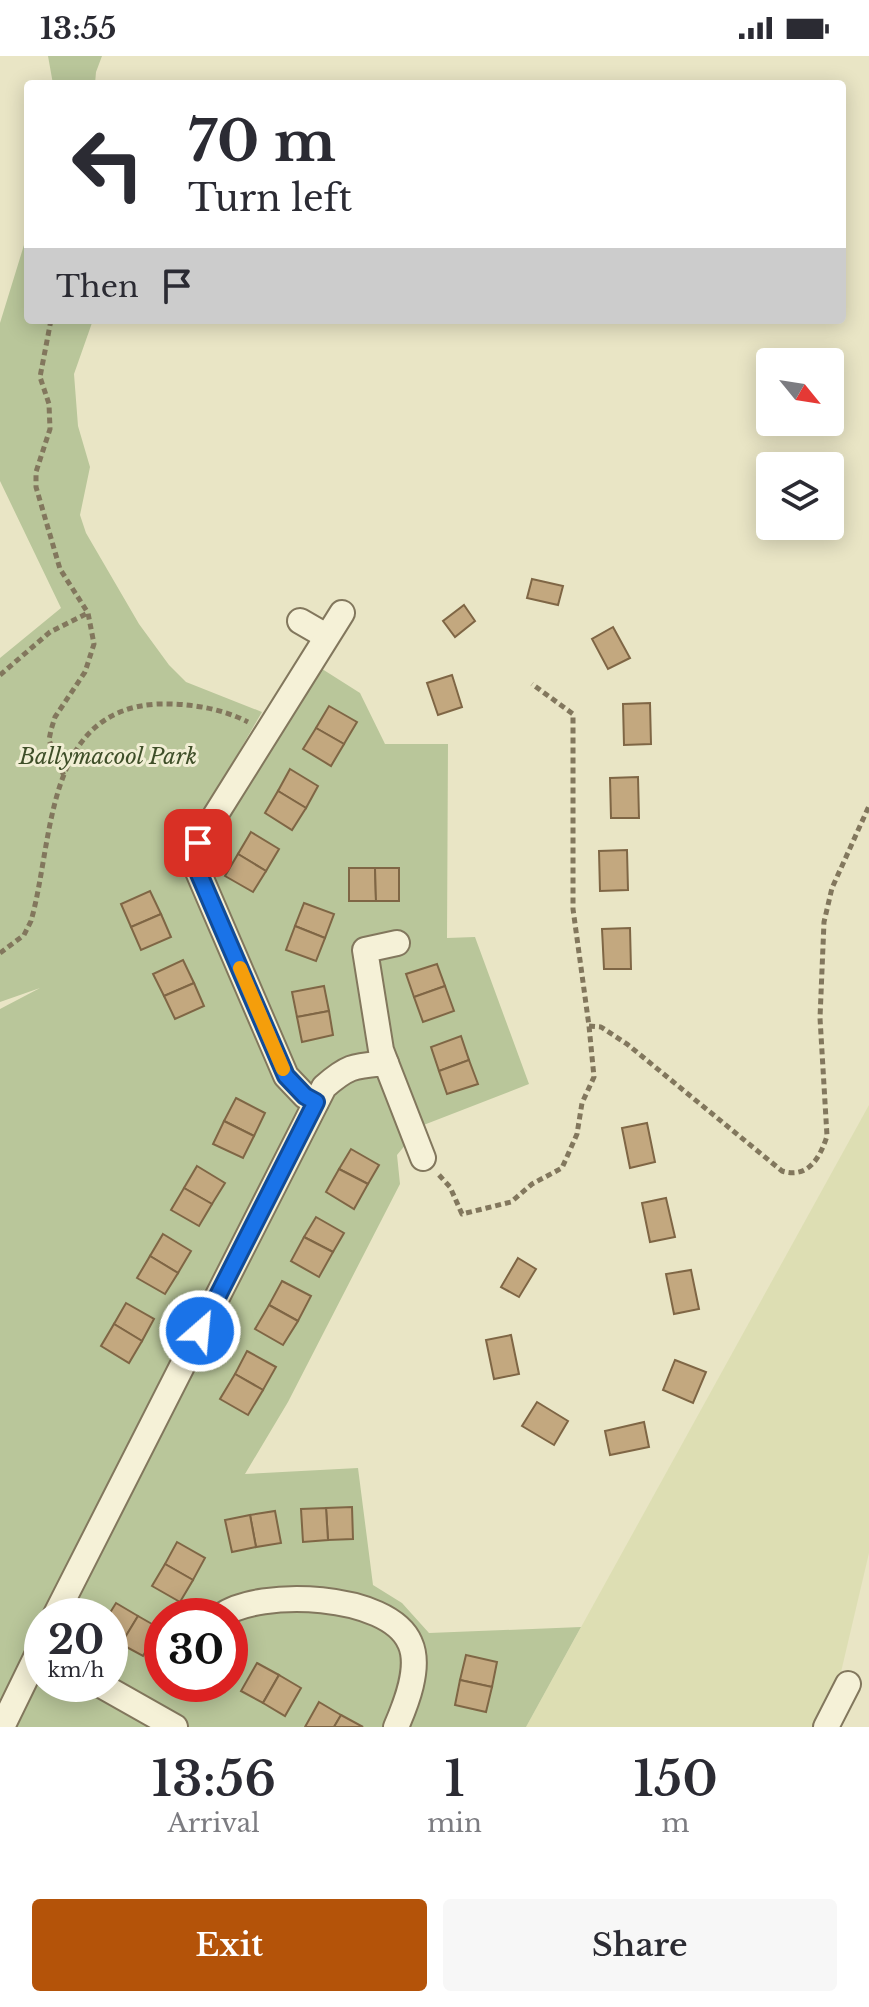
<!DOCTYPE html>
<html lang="en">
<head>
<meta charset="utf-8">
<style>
	body { margin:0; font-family:"Libre Baskerville",serif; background:#f7f7f7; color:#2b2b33; height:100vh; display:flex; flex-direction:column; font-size:30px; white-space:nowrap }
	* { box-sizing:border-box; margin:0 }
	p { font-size:26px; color:#7c7c81 }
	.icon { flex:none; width:44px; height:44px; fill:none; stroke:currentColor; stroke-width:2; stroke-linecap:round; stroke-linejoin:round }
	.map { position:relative; height:1671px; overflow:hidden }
	.panel { display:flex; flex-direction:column; background:#fff; flex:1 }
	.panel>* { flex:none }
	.top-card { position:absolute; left:24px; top:24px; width:822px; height:244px; border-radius:8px; box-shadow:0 4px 20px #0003; background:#fff; color:#2b2b33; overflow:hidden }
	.needle { width:52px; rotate:120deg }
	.controls { position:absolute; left:756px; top:292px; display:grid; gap:16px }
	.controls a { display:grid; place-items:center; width:88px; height:88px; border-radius:8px; background:#fff; box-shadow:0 4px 20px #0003; font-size:40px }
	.speed { position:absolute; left:24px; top:1542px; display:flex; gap:16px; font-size:40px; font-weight:700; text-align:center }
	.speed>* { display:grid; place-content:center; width:104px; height:104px; border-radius:50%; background:#fff; box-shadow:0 4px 20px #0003; line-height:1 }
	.speed small { font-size:20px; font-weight:400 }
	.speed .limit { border:12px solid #d22; background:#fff; color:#111 }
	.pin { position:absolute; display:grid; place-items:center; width:68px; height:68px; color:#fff; margin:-34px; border-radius:16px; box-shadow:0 4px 12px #0006 }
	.me { position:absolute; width:88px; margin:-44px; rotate:27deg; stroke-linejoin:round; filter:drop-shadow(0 0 6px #0008) }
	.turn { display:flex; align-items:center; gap:28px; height:168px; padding:0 32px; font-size:36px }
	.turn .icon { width:104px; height:104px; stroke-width:2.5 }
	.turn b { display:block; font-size:56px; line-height:68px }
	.then { display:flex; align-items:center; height:76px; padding:0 32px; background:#0003; gap:16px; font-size:30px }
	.eta { display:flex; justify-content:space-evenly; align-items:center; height:136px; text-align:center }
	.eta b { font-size:48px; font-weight:600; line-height:56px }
	.button { display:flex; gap:16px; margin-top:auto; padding:16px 32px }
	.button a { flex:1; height:92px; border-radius:8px; background:#b45309; color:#fff; font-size:32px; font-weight:600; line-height:92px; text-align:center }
	.button a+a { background:#f7f7f7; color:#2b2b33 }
	.status { display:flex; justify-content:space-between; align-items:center; height:56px; padding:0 40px; background:#fff; direction:ltr }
	.status svg { height:22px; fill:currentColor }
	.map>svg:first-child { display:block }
	.farmland { fill:#dddeb3 }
	.green { fill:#b9c69a; fill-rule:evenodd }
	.building { fill:#c3a87f; stroke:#7f6645; stroke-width:2 }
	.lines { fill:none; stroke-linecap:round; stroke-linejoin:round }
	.minor-casing { stroke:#82775d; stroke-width:28 }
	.path { stroke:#82775d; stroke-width:5; stroke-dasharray:6 4; stroke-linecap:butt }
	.minor { stroke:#f5f1d7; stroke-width:24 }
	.route-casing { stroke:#114b97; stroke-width:20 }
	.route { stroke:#1a73e8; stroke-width:14 }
	.slow { stroke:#f59e0b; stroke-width:14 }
	.labels { text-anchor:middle; stroke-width:6; stroke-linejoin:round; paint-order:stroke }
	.park-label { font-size:22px; font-style:italic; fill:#3e4e28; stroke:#f1eed4 }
</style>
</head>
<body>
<div class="status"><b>13:55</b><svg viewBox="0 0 49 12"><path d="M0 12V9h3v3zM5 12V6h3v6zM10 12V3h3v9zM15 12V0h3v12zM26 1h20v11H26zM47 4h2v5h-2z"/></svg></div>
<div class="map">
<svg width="869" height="1671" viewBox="0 0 869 1671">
	<rect width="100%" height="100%" fill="#e9e5c5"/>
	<polygon class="farmland" points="869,1049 869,1497 841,1616 812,1671 526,1671"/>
	<g class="green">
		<polygon points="48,0 102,0 96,16 95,28 53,28"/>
		<path d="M28,176V264H93L74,318L78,370L90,411L80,459L86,477L139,568L169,609L186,626L262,656L192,777L172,788L198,787L319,611L360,637L385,688H448L447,882L475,881L529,1028L421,1070L397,1099L400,1128L288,1346L245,1418L358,1412L373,1529L402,1547L429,1577L581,1571L526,1671H0V953L40,932L0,946V602L61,552L0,425V267ZM42,1560H110V1628H42ZM162,1560H230V1628H162Z"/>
	</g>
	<g class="building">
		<polygon points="532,523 563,530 558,549 527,542"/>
		<polygon points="464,549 475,565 455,581 443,565"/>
		<polygon points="613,571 630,602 608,613 592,583"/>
		<polygon points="452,619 462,651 438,659 427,627"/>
		<polygon points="650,647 651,688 624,689 623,648"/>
		<polygon points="329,650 357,666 344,688 316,672"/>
		<polygon points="316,672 344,688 331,710 303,693"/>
		<polygon points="290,713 318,730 306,752 278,735"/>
		<polygon points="638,721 639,762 611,762 610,722"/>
		<polygon points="278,735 306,752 292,774 265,757"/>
		<polygon points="251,776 279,793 266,815 238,798"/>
		<polygon points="627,794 628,834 600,835 599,795"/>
		<polygon points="238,798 266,815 253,836 225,820"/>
		<polygon points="349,812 375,812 376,845 349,845"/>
		<polygon points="375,812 399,812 399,845 376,845"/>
		<polygon points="150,835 161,858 131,871 121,848"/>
		<polygon points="304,847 334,858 325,882 295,870"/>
		<polygon points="161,858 171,881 141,894 131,871"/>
		<polygon points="295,870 325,882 316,905 286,894"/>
		<polygon points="630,872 631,913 604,913 602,873"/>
		<polygon points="183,904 194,927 164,940 153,918"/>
		<polygon points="437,908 445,930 414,941 406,918"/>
		<polygon points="194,927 204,950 175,963 164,940"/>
		<polygon points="324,930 329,955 297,961 292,936"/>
		<polygon points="445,930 454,955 423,966 414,941"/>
		<polygon points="329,955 333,979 302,986 297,961"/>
		<polygon points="461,980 469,1004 439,1015 431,991"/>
		<polygon points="469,1004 478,1028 447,1038 439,1015"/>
		<polygon points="236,1042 265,1057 254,1080 224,1065"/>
		<polygon points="224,1065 254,1080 243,1102 213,1088"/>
		<polygon points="647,1067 655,1106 630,1112 622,1072"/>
		<polygon points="351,1093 379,1109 368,1128 339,1113"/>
		<polygon points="197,1110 225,1127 212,1148 184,1132"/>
		<polygon points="339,1113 368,1128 354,1153 326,1136"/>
		<polygon points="184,1132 212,1148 199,1170 171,1154"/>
		<polygon points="666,1142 675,1181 650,1186 642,1147"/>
		<polygon points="316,1161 344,1177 333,1196 304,1181"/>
		<polygon points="163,1178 191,1195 178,1217 150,1200"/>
		<polygon points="304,1181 333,1196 319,1221 291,1205"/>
		<polygon points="150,1200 178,1217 165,1238 137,1222"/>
		<polygon points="518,1202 536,1213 519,1241 501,1231"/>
		<polygon points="691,1214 699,1253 674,1258 666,1218"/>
		<polygon points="282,1225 311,1240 298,1265 269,1249"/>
		<polygon points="126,1247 154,1263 142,1285 114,1268"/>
		<polygon points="269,1249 298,1265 283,1289 255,1273"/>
		<polygon points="114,1268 142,1285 129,1307 101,1290"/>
		<polygon points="511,1279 519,1318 494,1323 486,1284"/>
		<polygon points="247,1295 276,1311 263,1334 235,1318"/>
		<polygon points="675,1304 706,1316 693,1347 663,1334"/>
		<polygon points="235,1318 263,1334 248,1359 220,1343"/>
		<polygon points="537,1346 568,1365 554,1389 522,1370"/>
		<polygon points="644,1366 649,1391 610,1399 605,1375"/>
		<polygon points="352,1451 353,1483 328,1484 326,1452"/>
		<polygon points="326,1452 328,1484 303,1486 301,1453"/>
		<polygon points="275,1455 281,1487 256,1491 250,1459"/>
		<polygon points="250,1459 256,1491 232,1496 225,1464"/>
		<polygon points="177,1486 205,1502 193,1524 165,1508"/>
		<polygon points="165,1508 193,1524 180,1546 152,1530"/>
		<polygon points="116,1547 138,1560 121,1588 110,1581 108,1560"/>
		<polygon points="138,1560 159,1572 143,1600 121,1588"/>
		<polygon points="466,1599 497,1606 492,1631 460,1624"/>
		<polygon points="257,1607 279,1619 263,1647 241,1635"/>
		<polygon points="279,1619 301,1632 285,1660 263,1647"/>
		<polygon points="460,1624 492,1631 486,1656 455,1649"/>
		<polygon points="194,1628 215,1628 210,1637"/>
		<polygon points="319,1646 341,1659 334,1671 305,1671"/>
		<polygon points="341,1659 363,1671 334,1671"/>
	</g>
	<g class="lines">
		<defs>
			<g id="minor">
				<polyline points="300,565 326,580"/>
				<polyline points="386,1007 381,994 365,894 397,887"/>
				<polyline points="316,1046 305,1040 286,1020 196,811 196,796 198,787 342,557"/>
				<path d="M55,1560L324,1031C349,1009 355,1010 386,1007L423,1102"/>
				<path d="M221,1560C259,1532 389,1537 410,1587C421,1611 406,1648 396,1671"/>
				<polyline points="99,1628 175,1671"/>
				<polyline points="2,1671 42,1589"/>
				<polyline points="826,1671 848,1628"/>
			</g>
		</defs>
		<use href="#minor" class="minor-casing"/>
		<g class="path">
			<polyline points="51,264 40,321 49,348 50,373 36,416 36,431 60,513 88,557 94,588 85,616 55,661 51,674 49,684 64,720"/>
			<polyline points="0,619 50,576 88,557"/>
			<path d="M0,897L24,879L31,865C54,784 44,654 158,648C187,647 221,652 248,666"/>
			<path d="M589,970L601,971L627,988L782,1115C808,1123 820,1102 827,1080L820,962L824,866L832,832L869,750"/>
			<polyline points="439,1119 450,1131 462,1158 511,1146 532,1128 562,1112 577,1078 582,1047 594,1021 589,970 573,853 573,658 532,628"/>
			<polyline points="61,1628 78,1638"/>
		</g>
		<use href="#minor" class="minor"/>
	</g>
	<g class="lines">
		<defs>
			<polyline id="route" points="198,787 196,811 286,1020 305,1040 316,1046 200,1275"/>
		</defs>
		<use href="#route" class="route-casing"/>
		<use href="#route" class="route"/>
		<polyline class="slow" points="240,912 283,1013"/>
	</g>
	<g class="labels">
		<g class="park-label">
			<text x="108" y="708">Ballymacool Park</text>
		</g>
	</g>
</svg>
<div class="controls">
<a><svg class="needle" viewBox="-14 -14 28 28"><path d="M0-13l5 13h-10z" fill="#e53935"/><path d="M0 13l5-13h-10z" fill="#7c7c81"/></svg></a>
<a><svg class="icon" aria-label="layers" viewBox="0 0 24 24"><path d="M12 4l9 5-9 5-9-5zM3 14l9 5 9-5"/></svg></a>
</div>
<div class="speed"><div>20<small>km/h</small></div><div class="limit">30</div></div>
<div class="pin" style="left:198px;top:787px;background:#d93025"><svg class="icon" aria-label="arrive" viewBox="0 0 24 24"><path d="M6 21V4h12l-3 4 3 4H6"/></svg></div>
<svg class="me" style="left:200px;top:1275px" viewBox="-20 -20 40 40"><circle r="17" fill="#1a73e8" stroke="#fff" stroke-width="3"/><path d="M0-11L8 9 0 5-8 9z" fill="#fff"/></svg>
<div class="top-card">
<div class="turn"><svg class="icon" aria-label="left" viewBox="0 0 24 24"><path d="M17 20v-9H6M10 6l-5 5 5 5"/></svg><div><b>70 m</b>Turn left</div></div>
<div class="then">Then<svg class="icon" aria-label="arrive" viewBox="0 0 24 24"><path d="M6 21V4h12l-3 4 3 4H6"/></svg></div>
</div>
</div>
<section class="panel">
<div class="eta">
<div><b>13:56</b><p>Arrival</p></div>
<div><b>1</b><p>min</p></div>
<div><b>150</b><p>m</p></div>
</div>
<div class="button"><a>Exit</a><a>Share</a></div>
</section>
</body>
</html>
